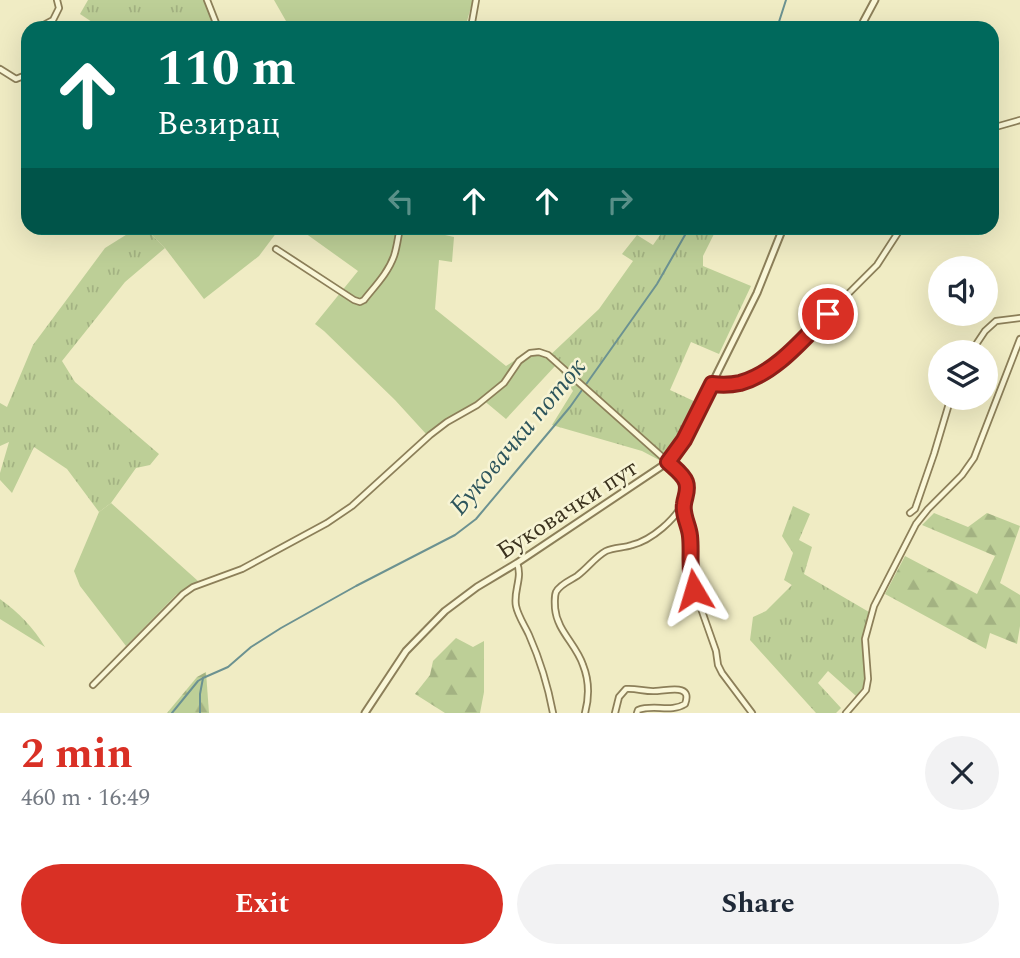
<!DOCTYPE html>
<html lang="en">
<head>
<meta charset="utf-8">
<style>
	body { margin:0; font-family:Spectral,serif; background:#f2f2f3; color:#1f2937; height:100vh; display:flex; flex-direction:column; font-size:26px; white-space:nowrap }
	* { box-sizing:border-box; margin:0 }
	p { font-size:23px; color:#747a83 }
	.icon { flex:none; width:38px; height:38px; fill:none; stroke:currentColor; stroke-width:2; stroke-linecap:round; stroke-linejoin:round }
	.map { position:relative; height:713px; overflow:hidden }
	.side { display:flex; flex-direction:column; background:#fff; flex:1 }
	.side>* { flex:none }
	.guide { position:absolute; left:21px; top:21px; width:978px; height:214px; border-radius:21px; box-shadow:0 7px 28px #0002; background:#00695c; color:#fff; overflow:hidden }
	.fabs { position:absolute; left:928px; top:256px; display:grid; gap:14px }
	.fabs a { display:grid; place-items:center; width:70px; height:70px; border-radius:50%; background:#fff; box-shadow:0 7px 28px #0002; font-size:35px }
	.pin { position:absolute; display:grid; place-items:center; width:60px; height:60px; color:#fff; margin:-30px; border:4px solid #fff; border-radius:50%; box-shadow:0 2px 7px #0007 }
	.me { position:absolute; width:77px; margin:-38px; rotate:353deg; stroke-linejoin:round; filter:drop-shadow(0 0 5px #0008) }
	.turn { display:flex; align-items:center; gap:24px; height:147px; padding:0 21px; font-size:32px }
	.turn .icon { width:91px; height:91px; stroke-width:2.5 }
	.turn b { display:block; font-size:49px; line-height:60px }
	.lanes { display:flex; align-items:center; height:66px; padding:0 21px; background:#0003; justify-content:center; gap:35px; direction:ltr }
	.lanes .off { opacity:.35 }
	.round { display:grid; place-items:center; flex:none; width:74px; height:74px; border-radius:37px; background:#f2f2f3 }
	.summary { display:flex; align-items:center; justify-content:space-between; height:119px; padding:0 21px }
	h1 { font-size:42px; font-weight:700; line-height:52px; color:#d93025 }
	.primary-button { display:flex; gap:14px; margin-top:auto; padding:14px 21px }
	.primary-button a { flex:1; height:80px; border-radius:42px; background:#d93025; color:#fff; font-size:28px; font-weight:700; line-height:80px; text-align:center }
	.primary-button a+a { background:#f2f2f3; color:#1f2937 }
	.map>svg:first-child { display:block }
	.grass { fill:url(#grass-tufts) }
	.forest { fill:url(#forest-firs) }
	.garden { fill:#bdcf97 }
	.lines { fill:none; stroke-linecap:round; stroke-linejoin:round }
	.stream { stroke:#6c9291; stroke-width:2 }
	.minor-casing { stroke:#8c7f59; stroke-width:8 }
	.tertiary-casing { stroke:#8c7f59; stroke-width:9 }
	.minor { stroke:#faf7d8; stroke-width:4.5 }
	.tertiary { stroke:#faf7d8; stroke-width:5 }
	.route-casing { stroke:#8d1f18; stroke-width:18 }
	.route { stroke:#d93025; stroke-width:12 }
	.labels { text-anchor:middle; stroke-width:5; stroke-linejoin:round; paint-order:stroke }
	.street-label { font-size:24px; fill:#3b321e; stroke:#f7f4d4 }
	.water-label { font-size:26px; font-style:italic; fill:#2d555c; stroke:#f7f4d4 }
</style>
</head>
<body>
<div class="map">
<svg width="1020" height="713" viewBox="0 0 1020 713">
	<defs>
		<pattern id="grass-tufts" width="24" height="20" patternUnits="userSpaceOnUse" patternTransform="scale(1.75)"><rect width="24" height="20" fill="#bdcf97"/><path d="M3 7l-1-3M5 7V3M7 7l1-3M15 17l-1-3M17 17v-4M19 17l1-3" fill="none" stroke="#a3b282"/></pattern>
		<pattern id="forest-firs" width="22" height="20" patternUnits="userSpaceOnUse" patternTransform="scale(1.75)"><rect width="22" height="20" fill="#bdcf97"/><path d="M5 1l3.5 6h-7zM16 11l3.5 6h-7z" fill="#a3b282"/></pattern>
	</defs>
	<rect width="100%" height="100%" fill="#f0ecc4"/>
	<g class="grass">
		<polygon points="88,0 204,0 216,28 101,28 80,14"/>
		<polygon points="137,228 158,228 152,235 165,248 125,282 62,361 75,382 159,454 150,465 136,468 111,503 99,512 67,469 34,447 12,493 0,480 0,473 9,442 0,446 0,403 7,407 33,345 105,248"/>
		<polygon points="665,228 717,228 703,256 703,266 751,286 719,354 691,342 670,390 698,403 677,442 661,461 642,451 552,425 573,391 556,365 546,359 599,309 633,261 622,254 637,235 653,245"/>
		<polygon points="793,506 810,514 799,540 812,547 804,574 869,612 863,640 863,656 866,684 856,696 828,671 818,683 841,708 836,713 816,713 750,640 753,617 766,611 792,585 784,580 793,553 782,536"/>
		<path d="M0,599C19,613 33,627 45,647L0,619Z"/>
	</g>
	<g class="forest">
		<polygon points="934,513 968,527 987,513 1020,526 1000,583 1020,595 1020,626 1017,644 990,633 986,649 885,594 905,556 977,594 995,556 922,525"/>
		<polygon points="456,638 473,647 484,641 484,692 480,713 445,713 415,694 430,675 433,661"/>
		<polygon points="206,672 209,713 167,713 197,677"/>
	</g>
	<g class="garden">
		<polygon points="274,0 473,0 465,28 266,28 286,21"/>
		<polygon points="158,228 280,228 259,256 204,299 165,248 152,235"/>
		<polygon points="298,228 438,228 436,233 454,237 452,262 439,260 435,309 506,366 520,357 538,353 556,365 506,419 482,399 427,435 395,400 324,331 315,324 358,271"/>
		<polygon points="111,503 198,581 176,595 126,646 80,586 74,571 99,512"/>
	</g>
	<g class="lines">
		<g class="stream">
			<polyline points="777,28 786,0"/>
			<polyline points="172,713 198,681 203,678"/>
			<polyline points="200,713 200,694 203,678 228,667 251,647 281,628 356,586 455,535 476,519 570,407 657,284 689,228"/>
		</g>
		<defs>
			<g id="minor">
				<polyline points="207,0 218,28"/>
				<polyline points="38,28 53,20 59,8 57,0"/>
				<polyline points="471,28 476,0"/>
				<polyline points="0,69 16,79 26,75 28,72"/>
				<polyline points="992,128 1020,120"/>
				<path d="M276,249L354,300L360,302L364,300C375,286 388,273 394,256C397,247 398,237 400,228"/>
				<polyline points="971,352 985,331 996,321 1020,318"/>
				<polyline points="712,384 740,383 763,373 792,350 877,265 901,228"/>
				<polyline points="684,504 684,516 690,534 689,562 691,580 716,651 718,665 722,673 752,713"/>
				<polyline points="910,513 915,509 934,454 951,397"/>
				<path d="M517,563C523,578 513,591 516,606C518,616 525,626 529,635C540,660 548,686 553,713"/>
				<path d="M93,685L183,594L193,587L242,569L327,523L352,506L430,435L447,422L477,405L504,383L519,361L530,353L539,352L548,355L668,462L679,472L687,485C687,490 687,495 684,501C676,519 652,540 632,545C624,548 614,547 606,551C595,557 588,568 577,576C571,580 560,584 556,592C554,597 555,603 555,608C557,631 576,644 583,665C589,680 589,698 585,713"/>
				<path d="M615,713L619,697L626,689C636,688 646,692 656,691C667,691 693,683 685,704C671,713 654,704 638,710L637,713"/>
				<polyline points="846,713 866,690 868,679 865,639 874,606 916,524 928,509 962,475 974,458 1020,339"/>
			</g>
			<g id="tertiary">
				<polyline points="860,28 875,0"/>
				<polyline points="365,713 406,651 445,611 477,587 517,563 668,462 684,440 757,293 783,228"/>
			</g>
		</defs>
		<use href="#minor" class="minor-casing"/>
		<use href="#tertiary" class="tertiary-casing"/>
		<use href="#minor" class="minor"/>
		<use href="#tertiary" class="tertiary"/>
	</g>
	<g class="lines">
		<defs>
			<path id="route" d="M694,590C688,571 692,554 690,536C689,525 682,515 684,504C685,496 689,490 686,482C683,474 674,468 668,462L684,440L712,384C721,385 731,385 740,383C776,373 803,339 828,314"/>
		</defs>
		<use href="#route" class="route-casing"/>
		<use href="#route" class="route"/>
	</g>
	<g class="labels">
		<g class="street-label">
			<text transform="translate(567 509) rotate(-33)" y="8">Буковачки пут</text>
		</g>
		<g class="water-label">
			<text transform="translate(517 436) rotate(-50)" y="9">Буковачки поток</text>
		</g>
	</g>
</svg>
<div class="fabs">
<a><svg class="icon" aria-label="sound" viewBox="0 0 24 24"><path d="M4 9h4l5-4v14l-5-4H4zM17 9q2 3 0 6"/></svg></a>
<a><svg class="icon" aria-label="layers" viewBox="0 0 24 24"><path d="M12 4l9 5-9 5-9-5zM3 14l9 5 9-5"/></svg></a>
</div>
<div class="pin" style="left:828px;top:314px;background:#d93025"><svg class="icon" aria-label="arrive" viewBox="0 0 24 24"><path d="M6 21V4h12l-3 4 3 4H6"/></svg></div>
<svg class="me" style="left:694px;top:590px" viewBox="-20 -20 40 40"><path d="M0-17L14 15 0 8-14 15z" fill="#d93025" stroke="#fff" stroke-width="4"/></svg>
<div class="guide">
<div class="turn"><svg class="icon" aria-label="ahead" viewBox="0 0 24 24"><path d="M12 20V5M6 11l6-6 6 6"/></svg><div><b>110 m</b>Везирац</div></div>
<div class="lanes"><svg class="icon off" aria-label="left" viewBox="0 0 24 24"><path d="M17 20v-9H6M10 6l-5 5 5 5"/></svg><svg class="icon" aria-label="ahead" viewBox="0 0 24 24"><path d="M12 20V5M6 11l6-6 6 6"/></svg><svg class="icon" aria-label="ahead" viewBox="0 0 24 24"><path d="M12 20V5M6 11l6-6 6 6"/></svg><svg class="icon off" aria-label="right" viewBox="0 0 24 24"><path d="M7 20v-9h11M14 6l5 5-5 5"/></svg></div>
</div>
</div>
<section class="side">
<div class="summary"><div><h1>2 min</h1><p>460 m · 16:49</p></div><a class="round"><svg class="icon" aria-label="close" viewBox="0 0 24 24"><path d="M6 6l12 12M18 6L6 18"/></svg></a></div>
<div class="primary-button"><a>Exit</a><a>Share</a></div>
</section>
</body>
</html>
